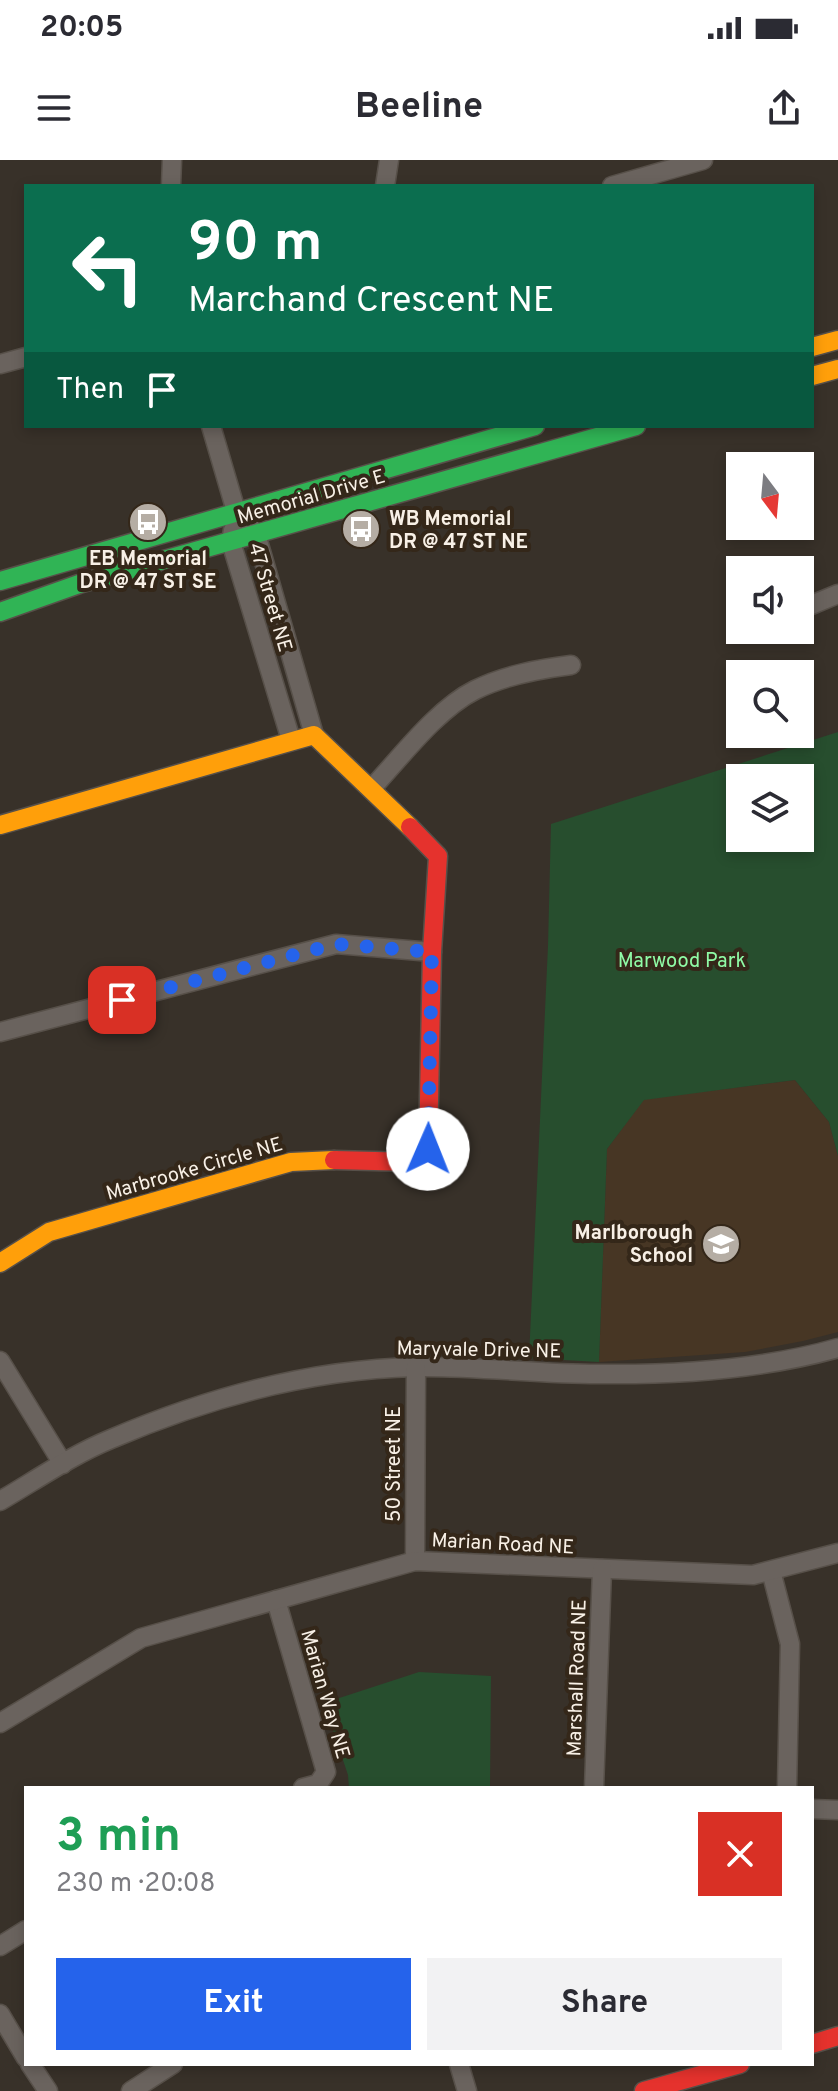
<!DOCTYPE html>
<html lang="en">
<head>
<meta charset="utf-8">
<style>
	body { margin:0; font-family:Overpass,sans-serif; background:#f2f2f3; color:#2b2b33; height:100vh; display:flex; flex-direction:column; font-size:30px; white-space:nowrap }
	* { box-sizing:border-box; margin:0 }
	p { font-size:26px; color:#7c7c81 }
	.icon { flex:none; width:44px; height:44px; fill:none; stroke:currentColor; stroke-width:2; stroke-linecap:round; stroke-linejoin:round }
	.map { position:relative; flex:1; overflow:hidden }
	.sheet { position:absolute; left:24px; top:1626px; width:790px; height:280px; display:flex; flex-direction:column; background:#fff; border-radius:0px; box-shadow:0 4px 12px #0003 }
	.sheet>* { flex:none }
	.hud { position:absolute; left:24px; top:24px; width:790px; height:244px; border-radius:0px; box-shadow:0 4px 12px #0003; background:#0b6e4f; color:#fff; overflow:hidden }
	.needle { width:52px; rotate:164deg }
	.controls { position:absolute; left:726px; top:292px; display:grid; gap:16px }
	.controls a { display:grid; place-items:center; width:88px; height:88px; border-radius:0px; background:#fff; box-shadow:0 4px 12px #0003; font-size:40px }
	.pin { position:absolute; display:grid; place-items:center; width:68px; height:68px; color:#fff; margin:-34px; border-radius:16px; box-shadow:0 4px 12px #0006 }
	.me { position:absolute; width:88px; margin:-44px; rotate:1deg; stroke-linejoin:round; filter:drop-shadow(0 0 6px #0008) }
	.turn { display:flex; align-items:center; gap:28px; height:168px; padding:0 32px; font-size:36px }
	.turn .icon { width:104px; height:104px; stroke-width:2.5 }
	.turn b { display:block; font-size:56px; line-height:68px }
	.then { display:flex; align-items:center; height:76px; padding:0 32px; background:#0003; gap:16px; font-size:30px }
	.round { display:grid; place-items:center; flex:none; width:84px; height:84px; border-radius:0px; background:#f2f2f3 }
	.head { display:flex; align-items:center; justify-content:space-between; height:136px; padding:0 32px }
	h1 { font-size:48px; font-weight:700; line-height:60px; color:#1e9e55 }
	.button { display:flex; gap:16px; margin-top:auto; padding:16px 32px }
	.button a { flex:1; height:92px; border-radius:0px; background:#2563eb; color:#fff; font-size:32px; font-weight:700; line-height:92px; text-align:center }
	.button a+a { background:#f2f2f3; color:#2b2b33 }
	.status { display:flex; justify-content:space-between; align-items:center; height:56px; padding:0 40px; background:#fff; direction:ltr }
	.status svg { height:22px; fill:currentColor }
	header { display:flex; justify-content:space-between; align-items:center; height:104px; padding:0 32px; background:#fff; font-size:36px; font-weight:700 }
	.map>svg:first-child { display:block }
	.built { fill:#473624 }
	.green { fill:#274e2e; fill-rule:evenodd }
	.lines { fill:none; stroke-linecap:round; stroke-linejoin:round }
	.street-casing { stroke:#575049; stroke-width:21 }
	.fast-casing { stroke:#575049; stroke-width:21 }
	.slow-casing { stroke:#575049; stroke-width:21 }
	.jam-casing { stroke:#575049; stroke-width:21 }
	.street { stroke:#6a635e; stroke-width:18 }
	.fast { stroke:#30b455; stroke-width:18 }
	.slow { stroke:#ff9f0a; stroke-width:18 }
	.jam { stroke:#e5322d; stroke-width:18 }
	.route { stroke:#2563eb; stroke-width:14; stroke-dasharray:0 25.2 }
	.labels { text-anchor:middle; stroke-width:8; stroke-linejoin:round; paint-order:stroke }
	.street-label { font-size:20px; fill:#f8f0e6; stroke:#342719 }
	.poi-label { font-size:20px; font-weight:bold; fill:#f8f0e6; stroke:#342719; text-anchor:start }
	.park-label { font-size:20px; fill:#8ffba6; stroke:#342719 }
</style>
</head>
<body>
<div class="status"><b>20:05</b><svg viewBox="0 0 49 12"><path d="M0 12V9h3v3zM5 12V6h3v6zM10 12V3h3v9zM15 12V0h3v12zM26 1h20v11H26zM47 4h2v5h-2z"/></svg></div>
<header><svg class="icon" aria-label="menu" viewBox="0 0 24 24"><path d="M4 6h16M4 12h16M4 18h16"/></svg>Beeline<svg class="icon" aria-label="share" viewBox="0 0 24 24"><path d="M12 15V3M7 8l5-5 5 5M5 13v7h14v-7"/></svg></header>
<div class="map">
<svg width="838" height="1931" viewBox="0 0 838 1931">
	<rect width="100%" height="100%" fill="#383129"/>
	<polygon class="built" points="795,920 829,962 838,996 838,1172 803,1181 745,1192 599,1202 607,989 644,939"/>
	<g class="green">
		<path d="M838,572V996L829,962L795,920L644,940L607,989L599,1202L529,1198L548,786L551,664ZM740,618H800V678H740Z"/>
		<polygon points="419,1512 491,1516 490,1628 349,1628 348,1615 324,1543"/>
	</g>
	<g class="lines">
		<defs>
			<g id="street">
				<polyline points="171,26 172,0"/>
				<polyline points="385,26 389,0"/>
				<polyline points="612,26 703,0"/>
				<polyline points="0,204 26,197"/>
				<polyline points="211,266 236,351 256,374 314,575"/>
				<polyline points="233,370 231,382 291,580"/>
				<polyline points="809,446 838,434"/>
				<path d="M372,628C401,597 437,549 475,530C505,515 539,509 571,505"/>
				<polyline points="0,872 336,784 432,792"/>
				<polyline points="0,1201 63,1304"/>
				<path d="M0,1341C36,1320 72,1295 111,1279C207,1238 312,1209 416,1207C477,1206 537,1214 598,1214C678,1215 760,1210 838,1188"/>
				<polyline points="415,1401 416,1207"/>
				<polyline points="771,1411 790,1484 787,1628"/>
				<polyline points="276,1440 326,1612 318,1624 303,1628"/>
				<polyline points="0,1563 141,1478 415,1401 753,1415 838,1393"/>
				<polyline points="594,1628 602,1409"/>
				<polyline points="812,1649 838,1650"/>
				<polyline points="0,1786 26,1770"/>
				<polyline points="0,1854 26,1898"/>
				<polyline points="30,1904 48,1931"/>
				<polyline points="459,1904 467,1931"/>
				<polyline points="131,1931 173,1904"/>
			</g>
			<g id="fast">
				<polyline points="0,421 535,266"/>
				<polyline points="0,452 79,424 636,266"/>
			</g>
			<g id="slow">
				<polyline points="812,187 838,180"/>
				<polyline points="812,216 838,209"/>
				<polyline points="0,665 314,575 410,667"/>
				<polyline points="0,1103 49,1072 291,1002 334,1000"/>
			</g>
			<g id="jam">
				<polyline points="334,1000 414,1002 428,989 432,792 438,696 410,667"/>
				<polyline points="812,1884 838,1876"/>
				<polyline points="644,1931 740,1904"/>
			</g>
		</defs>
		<use href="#street" class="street-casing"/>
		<use href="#fast" class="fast-casing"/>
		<use href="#slow" class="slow-casing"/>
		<use href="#jam" class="jam-casing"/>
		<use href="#street" class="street"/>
		<use href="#fast" class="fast"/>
		<use href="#slow" class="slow"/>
		<use href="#jam" class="jam"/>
	</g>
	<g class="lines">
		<polyline class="route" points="122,840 336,784 432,792 428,989"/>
	</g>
	<defs>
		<symbol id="bus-disc" viewBox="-11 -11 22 22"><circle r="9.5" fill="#b5ada4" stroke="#342719"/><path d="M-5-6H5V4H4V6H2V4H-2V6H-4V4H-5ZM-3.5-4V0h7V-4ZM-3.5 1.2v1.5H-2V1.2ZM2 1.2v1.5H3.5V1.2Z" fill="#fff"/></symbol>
		<symbol id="school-disc" viewBox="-11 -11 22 22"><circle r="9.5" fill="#b5ada4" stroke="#342719"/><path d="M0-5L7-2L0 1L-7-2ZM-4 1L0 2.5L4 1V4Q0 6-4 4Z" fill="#fff"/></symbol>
	</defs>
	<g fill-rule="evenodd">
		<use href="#bus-disc" x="126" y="340" width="44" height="44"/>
		<use href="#bus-disc" x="339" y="347" width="44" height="44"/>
		<use href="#school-disc" x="699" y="1062" width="44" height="44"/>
	</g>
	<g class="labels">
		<g class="street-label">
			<text transform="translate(311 336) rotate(-16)" y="7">Memorial Drive E</text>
			<text transform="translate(271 437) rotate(74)" y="7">47 Street NE</text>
			<text transform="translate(194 1008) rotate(-16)" y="7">Marbrooke Circle NE</text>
			<text transform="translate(479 1189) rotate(1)" y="7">Maryvale Drive NE</text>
			<text transform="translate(393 1304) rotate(-90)" y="7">50 Street NE</text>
			<text transform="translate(503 1383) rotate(3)" y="7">Marian Road NE</text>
			<text transform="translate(576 1518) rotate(-88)" y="7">Marshall Road NE</text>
			<text transform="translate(326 1534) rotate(74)" y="7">Marian Way NE</text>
		</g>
		<g class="poi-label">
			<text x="389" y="365">WB Memorial<tspan x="389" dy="23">DR @ 47 ST NE</tspan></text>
			<text x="148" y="405" text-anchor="middle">EB Memorial<tspan x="148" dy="23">DR @ 47 ST SE</tspan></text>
			<text x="693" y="1079" text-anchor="end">Marlborough<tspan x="693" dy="23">School</tspan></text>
		</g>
		<g class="park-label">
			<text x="682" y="807">Marwood Park</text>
		</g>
	</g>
</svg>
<div class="controls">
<a><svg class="needle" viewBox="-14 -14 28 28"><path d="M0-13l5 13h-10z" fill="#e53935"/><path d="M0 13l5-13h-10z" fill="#7c7c81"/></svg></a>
<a><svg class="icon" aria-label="sound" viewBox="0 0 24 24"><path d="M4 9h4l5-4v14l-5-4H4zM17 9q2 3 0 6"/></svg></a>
<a><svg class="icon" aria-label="search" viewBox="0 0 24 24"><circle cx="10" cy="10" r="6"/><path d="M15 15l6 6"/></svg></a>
<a><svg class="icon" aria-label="layers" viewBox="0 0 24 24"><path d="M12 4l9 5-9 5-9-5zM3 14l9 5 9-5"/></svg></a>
</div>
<div class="pin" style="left:122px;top:840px;background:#d93025"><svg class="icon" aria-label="arrive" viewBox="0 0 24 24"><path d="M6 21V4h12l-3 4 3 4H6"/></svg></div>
<svg class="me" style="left:428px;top:989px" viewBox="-20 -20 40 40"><circle r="19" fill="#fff"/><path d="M0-13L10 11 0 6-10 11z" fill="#2563eb"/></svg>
<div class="hud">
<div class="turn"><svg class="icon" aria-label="left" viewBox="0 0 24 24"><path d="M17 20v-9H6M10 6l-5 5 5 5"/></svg><div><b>90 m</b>Marchand Crescent NE</div></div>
<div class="then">Then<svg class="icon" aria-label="arrive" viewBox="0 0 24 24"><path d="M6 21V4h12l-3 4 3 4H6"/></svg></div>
</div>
<section class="sheet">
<div class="head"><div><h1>3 min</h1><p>230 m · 20:08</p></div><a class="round" style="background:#d93025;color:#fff"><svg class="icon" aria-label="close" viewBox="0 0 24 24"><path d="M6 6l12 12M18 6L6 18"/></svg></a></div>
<div class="button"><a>Exit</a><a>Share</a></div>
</section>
</div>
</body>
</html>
